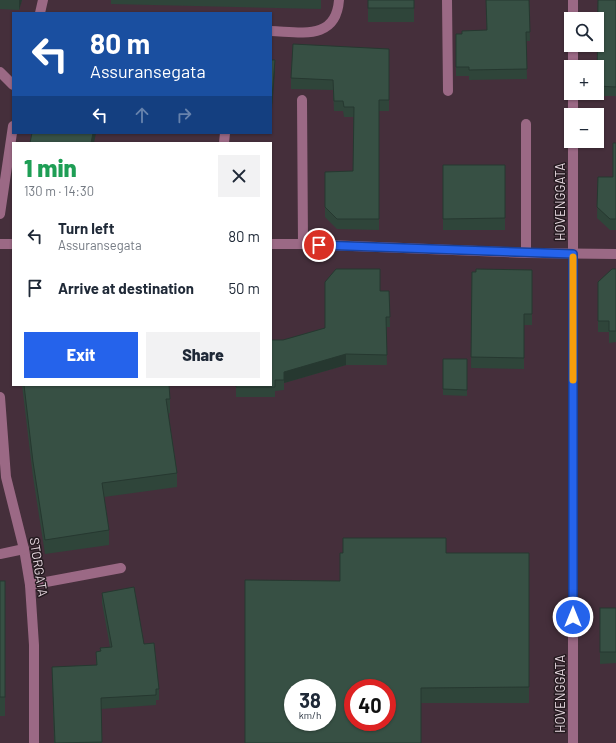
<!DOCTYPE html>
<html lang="en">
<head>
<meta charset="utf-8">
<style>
	body { margin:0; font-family:Barlow,sans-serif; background:#f2f2f3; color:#1f2937; height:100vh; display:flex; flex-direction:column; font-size:15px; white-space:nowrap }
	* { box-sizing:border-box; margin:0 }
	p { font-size:13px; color:#747a83 }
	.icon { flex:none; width:22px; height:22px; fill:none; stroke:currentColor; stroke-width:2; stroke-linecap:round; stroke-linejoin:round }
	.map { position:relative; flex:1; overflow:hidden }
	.side { position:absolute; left:12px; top:142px; width:260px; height:244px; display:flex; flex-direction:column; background:#fff; border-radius:0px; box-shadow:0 1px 3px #0004 }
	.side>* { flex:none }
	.banner { position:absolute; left:12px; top:12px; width:260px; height:122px; border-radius:0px; box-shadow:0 1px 3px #0004; background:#1a4fa0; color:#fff; overflow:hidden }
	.buttons { position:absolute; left:564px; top:12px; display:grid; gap:8px }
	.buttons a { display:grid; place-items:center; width:40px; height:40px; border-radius:0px; background:#fff; box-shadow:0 1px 3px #0004; font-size:20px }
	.speed { position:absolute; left:284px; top:679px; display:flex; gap:8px; font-size:20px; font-weight:700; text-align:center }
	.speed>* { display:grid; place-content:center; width:52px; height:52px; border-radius:50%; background:#fff; box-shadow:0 1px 3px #0004; line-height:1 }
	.speed small { font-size:10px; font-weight:400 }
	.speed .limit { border:6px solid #d22; background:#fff; color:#111 }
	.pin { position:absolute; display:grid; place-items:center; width:34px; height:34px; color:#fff; margin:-17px; border:2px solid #fff; border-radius:50%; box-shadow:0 1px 4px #0007 }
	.me { position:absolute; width:44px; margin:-22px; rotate:0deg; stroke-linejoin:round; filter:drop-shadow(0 0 3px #0008) }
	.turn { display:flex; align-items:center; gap:14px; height:84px; padding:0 12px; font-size:18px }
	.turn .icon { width:52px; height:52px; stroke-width:2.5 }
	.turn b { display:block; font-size:28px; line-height:34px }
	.lanes { display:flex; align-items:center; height:38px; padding:0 12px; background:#0003; justify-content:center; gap:20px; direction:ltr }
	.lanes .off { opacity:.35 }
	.round { display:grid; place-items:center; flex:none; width:42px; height:42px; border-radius:0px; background:#f2f2f3 }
	.head { display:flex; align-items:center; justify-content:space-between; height:68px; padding:0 12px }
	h1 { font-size:24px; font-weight:800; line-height:30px; color:#1e9e55 }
	.cta { display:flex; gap:8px; margin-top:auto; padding:8px 12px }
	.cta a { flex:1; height:46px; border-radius:0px; background:#2563eb; color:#fff; font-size:16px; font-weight:800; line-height:46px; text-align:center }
	.cta a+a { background:#f2f2f3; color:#1f2937 }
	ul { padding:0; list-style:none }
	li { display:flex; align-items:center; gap:12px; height:52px; padding:0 12px }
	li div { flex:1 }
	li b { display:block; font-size:15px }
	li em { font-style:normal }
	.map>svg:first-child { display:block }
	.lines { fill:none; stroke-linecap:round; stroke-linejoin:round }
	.minor { stroke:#9b6985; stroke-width:10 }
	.wall { fill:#2f453a }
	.shaded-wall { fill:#263830 }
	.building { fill:#375044; stroke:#263830; fill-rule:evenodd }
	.route-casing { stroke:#184099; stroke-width:10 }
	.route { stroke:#2563eb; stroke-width:7 }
	.slow { stroke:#f59e0b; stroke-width:7 }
	.labels { text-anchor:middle; stroke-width:3; stroke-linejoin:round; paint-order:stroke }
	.street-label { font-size:13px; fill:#e9dae2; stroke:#251b20 }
</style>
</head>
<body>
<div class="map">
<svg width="616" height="743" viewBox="0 0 616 743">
	<rect width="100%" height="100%" fill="#452f3b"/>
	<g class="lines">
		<g class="minor">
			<polyline points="447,0 448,91"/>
			<polyline points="40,13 43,0"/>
			<polyline points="573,19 573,0"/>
			<path d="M271,31C301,32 336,41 339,0"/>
			<polyline points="573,67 573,45"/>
			<polyline points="0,72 13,85"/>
			<polyline points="302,100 303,244"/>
			<polyline points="573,115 573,93"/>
			<polyline points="526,124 526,253"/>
			<polyline points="573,141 573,743"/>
			<polyline points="224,143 225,133"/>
			<polyline points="0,214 13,126"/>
			<polyline points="0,244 13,244"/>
			<polyline points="271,244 303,244 526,253 616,254"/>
			<polyline points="0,397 6,477 24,549 30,585 34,645 34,743"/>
			<polyline points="0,554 24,549"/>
			<polyline points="30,585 121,568"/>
		</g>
	</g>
	<g class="wall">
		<polygon points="0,0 22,0 19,10 0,9"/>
		<polygon points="111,0 321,0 321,9 111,4"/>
		<rect x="368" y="0" width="46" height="22"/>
		<polygon points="529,0 530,41 526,41 527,79 469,80 469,76 456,76 456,34 462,34 487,30"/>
		<polygon points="598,0 616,0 616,96 597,96"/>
		<polygon points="389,49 389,111 379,111 379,230 337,229 325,217 325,172 353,171 354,117 344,117 343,111 334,111 333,90 291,89 291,78"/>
		<polygon points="616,143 616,230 610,230 597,218 598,177 613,177"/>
		<rect x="443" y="165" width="62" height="65"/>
		<polygon points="616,269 616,342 609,343 609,332 598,332 598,282"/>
		<polygon points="532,270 532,325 524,325 524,369 471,368 472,272"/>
		<polygon points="380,291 389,291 390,327 386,327 387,365 346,365 284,383 284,390 275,391 275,397 236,397 236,385 283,340 325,328"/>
		<polygon points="443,359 467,359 467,396 443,395"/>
		<polygon points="22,385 169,385 170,399 170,413 168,414 177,473 177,487 104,497 109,530 109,545 45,554 33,477"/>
		<polygon points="446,553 529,553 529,703 421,703 340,581"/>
		<rect x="0" y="581" width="5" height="135"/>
		<polygon points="102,593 144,644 159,689 159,700 156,700 156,705 101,709 102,743 54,743 52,667 96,665 96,652 100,651 100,648 110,647 102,603"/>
		<polygon points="600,608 616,608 616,663 600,664"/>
	</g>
	<g class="shaded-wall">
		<polygon points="19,0 22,0 19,10"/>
		<polygon points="275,60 275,71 271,121 271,110"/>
		<polygon points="93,133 96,133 94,143 91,143"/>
		<polygon points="346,354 346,365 284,383 284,372"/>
	</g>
	<g class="building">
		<rect x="368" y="0" width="46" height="8"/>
		<polygon points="486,0 529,0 530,32 526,32 527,69 469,70 469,67 456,67 456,34 462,34 462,31 487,30"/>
		<polygon points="598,0 616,0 616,87 597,86"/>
		<polygon points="293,44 389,49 389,100 379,100 379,219 337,219 325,207 325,172 353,171 354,107 344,107 343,101 334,101 333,80 291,78"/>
		<polygon points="271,60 275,60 271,110"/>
		<polygon points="32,133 93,133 91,143 30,143"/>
		<polygon points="613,143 616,143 616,219 610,219 597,207 598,177 613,177"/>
		<polygon points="443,165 505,165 505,218 443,219"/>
		<polygon points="336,269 380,269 380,291 389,291 390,317 386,317 387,355 346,354 284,372 284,380 275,380 275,387 236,387 236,385 271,385 271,340 283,340 325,328 325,282"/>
		<polygon points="476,269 532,270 532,314 524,314 524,358 471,357 472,272 476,272"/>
		<polygon points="612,269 616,269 616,331 609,331 609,321 598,321 598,282"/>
		<polygon points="443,359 467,359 467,390 443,389"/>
		<polygon points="24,385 169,385 170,399 166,399 177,473 102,483 109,530 45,540 33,462"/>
		<path d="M343,538H446V553H529V687L421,688V743H245V580L340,581V553H343ZM293,688H327V722H293ZM353,688H387V722H353Z"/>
		<rect x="0" y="581" width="5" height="116"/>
		<polygon points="134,587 144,644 154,643 159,689 156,689 156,695 101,698 102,742 55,743 52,667 97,665 96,652 101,651 100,648 112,647 102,593"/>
		<rect x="600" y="608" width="16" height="44"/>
	</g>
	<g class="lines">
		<defs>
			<polyline id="route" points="319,245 573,254 573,617"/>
		</defs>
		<use href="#route" class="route-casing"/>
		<use href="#route" class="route"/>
		<polyline class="slow" points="573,257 573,380"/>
	</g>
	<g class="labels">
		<g class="street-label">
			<text transform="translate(560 202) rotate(-90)" y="5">HOVENGGATA</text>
			<text transform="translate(39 567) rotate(81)" y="5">STORGATA</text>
			<text transform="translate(560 694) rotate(-90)" y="5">HOVENGGATA</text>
		</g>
	</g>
</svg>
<div class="buttons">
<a><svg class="icon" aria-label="search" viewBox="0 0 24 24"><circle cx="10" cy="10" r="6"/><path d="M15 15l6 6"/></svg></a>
<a>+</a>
<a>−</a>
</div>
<div class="speed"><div>38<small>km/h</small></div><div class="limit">40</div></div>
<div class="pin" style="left:319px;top:245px;background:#d93025"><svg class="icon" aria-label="arrive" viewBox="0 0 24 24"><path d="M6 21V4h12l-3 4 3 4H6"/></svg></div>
<svg class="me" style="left:573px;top:617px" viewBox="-20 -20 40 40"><circle r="17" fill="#2563eb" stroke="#fff" stroke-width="3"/><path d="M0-11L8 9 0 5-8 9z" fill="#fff"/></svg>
<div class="banner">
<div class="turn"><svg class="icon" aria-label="left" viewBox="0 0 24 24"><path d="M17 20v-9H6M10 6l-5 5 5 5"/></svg><div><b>80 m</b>Assuransegata</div></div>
<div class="lanes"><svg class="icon" aria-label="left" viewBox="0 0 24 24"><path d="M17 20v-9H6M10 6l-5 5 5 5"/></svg><svg class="icon off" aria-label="ahead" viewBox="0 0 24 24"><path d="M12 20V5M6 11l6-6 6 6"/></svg><svg class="icon off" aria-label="right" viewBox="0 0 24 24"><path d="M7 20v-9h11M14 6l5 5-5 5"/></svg></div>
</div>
<section class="side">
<div class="head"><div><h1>1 min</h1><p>130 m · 14:30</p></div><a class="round"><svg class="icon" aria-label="close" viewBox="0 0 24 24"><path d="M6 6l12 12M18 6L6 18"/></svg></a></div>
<ul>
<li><svg class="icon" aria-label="left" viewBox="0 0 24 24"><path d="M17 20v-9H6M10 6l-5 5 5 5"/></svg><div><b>Turn left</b><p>Assuransegata</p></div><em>80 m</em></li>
<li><svg class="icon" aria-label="arrive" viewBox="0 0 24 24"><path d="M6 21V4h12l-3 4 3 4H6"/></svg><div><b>Arrive at destination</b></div><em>50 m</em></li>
</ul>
<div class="cta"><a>Exit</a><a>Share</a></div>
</section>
</div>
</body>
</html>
